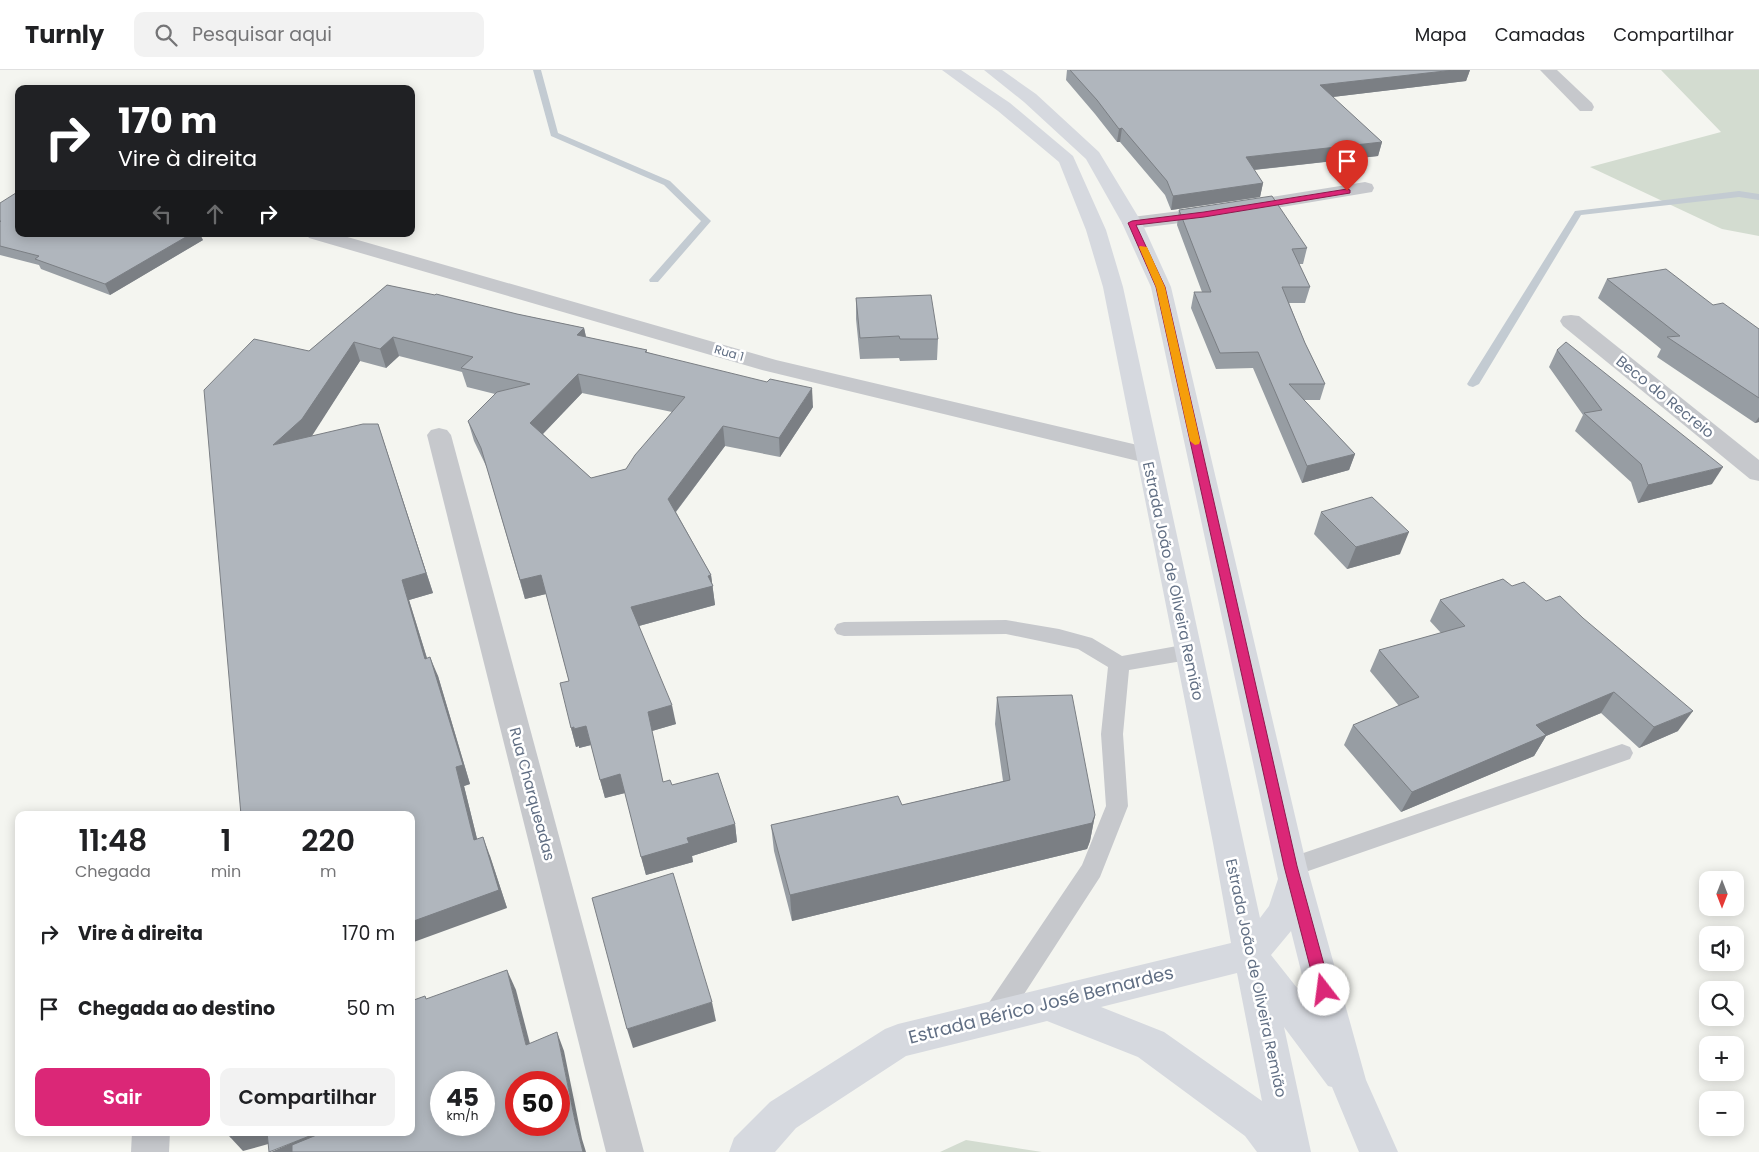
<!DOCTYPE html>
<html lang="pt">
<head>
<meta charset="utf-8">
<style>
	body { margin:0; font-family:Poppins,sans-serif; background:#f2f2f2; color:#202124; height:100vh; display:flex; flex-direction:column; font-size:19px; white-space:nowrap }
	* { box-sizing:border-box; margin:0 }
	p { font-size:16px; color:#757577 }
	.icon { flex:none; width:28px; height:28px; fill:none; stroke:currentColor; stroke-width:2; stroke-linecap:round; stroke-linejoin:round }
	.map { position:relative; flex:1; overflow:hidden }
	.details { position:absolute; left:15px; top:741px; width:400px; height:325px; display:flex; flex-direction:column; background:#fff; border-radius:10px; box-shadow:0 2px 12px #0003 }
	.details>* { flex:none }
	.banner { position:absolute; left:15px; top:15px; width:400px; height:152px; border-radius:10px; box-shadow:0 2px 12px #0003; background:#202124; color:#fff; overflow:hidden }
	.needle { width:32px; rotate:180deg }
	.controls { position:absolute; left:1699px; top:801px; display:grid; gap:10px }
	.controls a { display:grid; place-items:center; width:45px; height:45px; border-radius:10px; background:#fff; box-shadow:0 2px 12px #0003; font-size:25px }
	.speed { position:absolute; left:430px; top:1001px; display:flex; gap:10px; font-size:25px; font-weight:700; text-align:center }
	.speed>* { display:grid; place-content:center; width:65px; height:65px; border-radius:50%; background:#fff; box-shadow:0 2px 12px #0003; line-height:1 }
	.speed small { font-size:12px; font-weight:400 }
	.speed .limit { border:8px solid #d22; background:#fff; color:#111 }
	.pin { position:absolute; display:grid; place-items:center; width:42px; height:42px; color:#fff; margin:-51px -21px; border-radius:50% 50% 50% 0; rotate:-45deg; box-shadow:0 0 5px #0007 }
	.pin .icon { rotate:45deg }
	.me { position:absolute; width:55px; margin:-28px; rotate:345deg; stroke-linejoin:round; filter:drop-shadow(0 0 4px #0008) }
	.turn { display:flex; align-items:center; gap:18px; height:105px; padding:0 20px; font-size:22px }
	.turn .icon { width:65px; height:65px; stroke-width:2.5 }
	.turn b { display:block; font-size:35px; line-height:42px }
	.lanes { display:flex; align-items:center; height:48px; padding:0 20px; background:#0003; justify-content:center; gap:25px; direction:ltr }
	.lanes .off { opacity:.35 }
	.eta { display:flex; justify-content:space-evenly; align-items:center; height:85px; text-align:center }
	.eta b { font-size:30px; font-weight:600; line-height:35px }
	.action { display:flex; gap:10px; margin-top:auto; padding:10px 20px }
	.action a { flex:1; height:58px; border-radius:10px; background:#db2777; color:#fff; font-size:20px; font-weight:600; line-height:58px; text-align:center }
	.action a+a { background:#f2f2f2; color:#202124 }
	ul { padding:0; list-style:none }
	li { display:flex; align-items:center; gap:15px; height:75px; padding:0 20px }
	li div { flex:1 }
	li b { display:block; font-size:19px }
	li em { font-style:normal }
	header { display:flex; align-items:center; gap:30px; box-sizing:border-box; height:70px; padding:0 25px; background:#fff; border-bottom:1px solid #e0e0e0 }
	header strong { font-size:24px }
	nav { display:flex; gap:28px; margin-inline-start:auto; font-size:18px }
	.search { width:350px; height:45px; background:#f2f2f2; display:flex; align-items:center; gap:12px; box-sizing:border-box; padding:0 18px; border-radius:10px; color:#757577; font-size:19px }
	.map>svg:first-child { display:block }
	.green { fill:#d3dcd0 }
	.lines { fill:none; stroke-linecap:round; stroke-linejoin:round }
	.stream { fill:#c3cbd2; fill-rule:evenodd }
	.lane { fill:#c6c8cc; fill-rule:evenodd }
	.street { fill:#c6c8cc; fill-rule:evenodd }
	.secondary { fill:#d6d9df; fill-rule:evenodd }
	.wall { fill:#979da3; fill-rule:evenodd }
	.shaded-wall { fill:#7b7f84 }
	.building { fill:#b0b6bd; stroke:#7b7f84; fill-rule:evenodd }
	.route { fill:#db2777; stroke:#8e194d }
	.slow { fill:#f59e0b }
	.labels { text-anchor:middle; stroke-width:5; stroke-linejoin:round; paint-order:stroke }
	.far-street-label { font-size:12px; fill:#616f84; stroke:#fff }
	.street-label { font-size:15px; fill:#616f84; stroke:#fff }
	.near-street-label { font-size:18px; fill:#616f84; stroke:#fff }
</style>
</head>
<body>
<header>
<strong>Turnly</strong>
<div class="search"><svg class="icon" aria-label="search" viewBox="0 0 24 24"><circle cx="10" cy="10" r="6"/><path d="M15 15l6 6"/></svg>Pesquisar aqui</div>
<nav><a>Mapa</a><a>Camadas</a><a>Compartilhar</a></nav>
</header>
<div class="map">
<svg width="1759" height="1082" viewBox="0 0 1759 1082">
	<rect width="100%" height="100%" fill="#f4f5f0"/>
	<g class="green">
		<polygon points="1661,0 1759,0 1759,166 1722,159 1590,97 1721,62"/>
		<polygon points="966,1070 1042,1082 940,1082"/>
	</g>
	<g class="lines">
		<g class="stream">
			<polygon points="533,0 541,0 558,63 670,111 711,151 658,212 650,212 649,210 701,151 664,115 551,66"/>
			<polygon points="1739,121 1759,124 1759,130 1739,127 1581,145 1479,314 1473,317 1469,316 1467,314 1575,141"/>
		</g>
		<g class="lane">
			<polygon points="1006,550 1059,559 1092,568 1122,586 1188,574 1195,577 1198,582 1195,587 1188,590 1129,600 1123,664 1128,736 1100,807 1004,955 995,958 986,955 982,946 986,937 1082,795 1106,736 1101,664 1108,597 1078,579 1006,564 844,566 837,564 834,559 837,554 844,552"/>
			<polygon points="1622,674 1630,677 1633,683 1630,689 1291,807 1283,804 1279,797 1283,790"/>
		</g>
		<g class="street">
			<polygon points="1540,0 1557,0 1592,33 1594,37 1592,41 1580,41"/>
			<polygon points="1365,112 1372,114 1374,118 1372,122 1204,150 1132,159 1125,157 1122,153 1125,149 1132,147 1204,138"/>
			<polygon points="306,164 337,164 776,290 1146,377 1155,380 1158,385 1155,390 1146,393 762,300 309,168"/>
			<polygon points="1571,245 1579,246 1759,390 1759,411 1750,409 1563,256 1560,251 1563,246"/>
			<polygon points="439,358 447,360 451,365 644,1082 606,1082 427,365 431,360"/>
			<polygon points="132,1062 170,1062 169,1082 131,1082"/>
		</g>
		<path class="secondary" d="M942,0H961L1010,33L1073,86L1106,160L1123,217L1260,848L1269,836L1278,809L1151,217L1122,153L1086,89L1024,32L984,0H1002L1036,24L1099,82L1142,153L1171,217L1307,797L1366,1010L1398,1082H1359L1332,1017L1328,1016L1284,957L1311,1082H1257L1245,1066L1138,987L1047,951L906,986L796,1058L775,1082H729L734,1068L770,1032L885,959L898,954L1231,873L1213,773L1103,217L1086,160L1059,92L998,41ZM1291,861L1309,933L1271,885ZM1237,903L1262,1031L1164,962L1101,937Z"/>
	</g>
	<g class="wall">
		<polygon points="1067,0 1470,0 1466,11 1332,27 1382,72 1378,86 1254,100 1263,113 1260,127 1171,140 1165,125 1120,72 1117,72 1095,44 1066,10"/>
		<polygon points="0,133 203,170 110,225 41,199 39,195 0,185"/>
		<polygon points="1179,140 1307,178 1303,194 1299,194 1310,217 1305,233 1289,233 1305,273 1325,314 1320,330 1304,330 1355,384 1349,400 1302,413 1253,298 1216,299 1191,238 1194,222 1202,222 1177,155"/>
		<polygon points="1607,209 1713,235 1759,259 1759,352 1755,353 1657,287 1661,279 1598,228"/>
		<path d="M387,215L517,244L584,258L586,267L647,280V282L813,337L780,387L725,376L676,442L711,505L715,535L639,556L676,654L652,661L663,712L672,715L735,754L737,772L692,786L693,792L646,805L625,723L605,728L591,675L579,678V676L576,677L571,658L569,611L546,524L525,529L487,398L474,371L468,351L495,324L467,317L462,302L399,286L386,298L360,291L311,366L378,354L433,523L409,530L427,588L438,606L470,714L464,716L477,769L490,786L507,838L411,745H241L309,281ZM582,323L672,342L626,399L591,408L543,364Z"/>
		<polygon points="856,228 938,269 937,290 900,291 899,288 860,289 856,249"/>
		<polygon points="1557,280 1712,414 1638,433 1631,412 1575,361 1583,345 1549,297"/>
		<polygon points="1321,442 1400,484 1347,499 1314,464"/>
		<polygon points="1503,509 1678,661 1639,678 1601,643 1546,666 1534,686 1401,742 1344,675 1353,655 1399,636 1370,601 1379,580 1441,563 1430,551 1440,530"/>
		<polygon points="997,627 1095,745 1090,771 1087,779 792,851 774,781 771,755 902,735 1003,711 995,654"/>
	</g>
	<g class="shaded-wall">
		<polygon points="1454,0 1470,0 1466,11 1316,29 1320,15"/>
		<polygon points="1122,58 1120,72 1117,72 1119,59"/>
		<polygon points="1382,72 1378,86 1243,101 1246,87"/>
		<polygon points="1263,113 1260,127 1171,140 1173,126"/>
		<polygon points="191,164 200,164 203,170 110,225 105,214"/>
		<polygon points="584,258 588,276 577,265"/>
		<polygon points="393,267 399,286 386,298 380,279"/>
		<polygon points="354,272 360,291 310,369 273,375"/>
		<polygon points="578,304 582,323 535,372 530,353"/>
		<polygon points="812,318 813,337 780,387 779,368"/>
		<polygon points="1759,347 1759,352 1755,353"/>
		<polygon points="378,354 433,523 409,530 433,608 425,589 402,510"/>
		<polygon points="723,356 725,376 671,448 668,429"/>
		<polygon points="1355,384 1349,400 1302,413 1307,396"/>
		<polygon points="1723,397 1712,414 1638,433 1648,415"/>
		<polygon points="1409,462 1400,484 1347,499 1356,477"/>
		<polygon points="541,505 546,524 525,529 520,510"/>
		<polygon points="711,505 715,535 635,557 631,537"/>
		<polygon points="430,587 438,606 470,714 464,716 482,789 474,770 456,697"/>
		<polygon points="1614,622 1601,643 1546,666 1534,686 1401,742 1412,722 1536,655"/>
		<polygon points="672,635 676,654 652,661 648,642"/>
		<polygon points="1693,641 1678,661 1639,678 1654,657"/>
		<polygon points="586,656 591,675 579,678 579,676 576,677 571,658"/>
		<polygon points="620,704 625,723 605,728 600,710"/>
		<polygon points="1095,745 1090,771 1087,779 792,851 790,825"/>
		<polygon points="735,754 737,772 692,786 693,792 646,805 641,787 687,768"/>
		<polygon points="483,767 490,786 507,838 411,873 411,852"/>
		<polygon points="507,900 516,920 535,993 526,975"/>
		<polygon points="712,932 716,951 633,978 627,959"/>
		<polygon points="557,962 564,981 582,1069 586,1082 583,1082 575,1051"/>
		<polygon points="246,1062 271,1062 279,1071 243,1081 230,1067"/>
		<polygon points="317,1062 327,1062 317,1082 271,1082"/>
	</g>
	<g class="building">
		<polygon points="1070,0 1454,0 1320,15 1382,72 1246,87 1263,113 1173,126 1167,111 1122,58 1119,59 1097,30"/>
		<polygon points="19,121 19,164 191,164 105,214 35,189 39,186 0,176 0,152 1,151 0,151 0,133"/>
		<polygon points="1272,126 1307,178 1292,179 1310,217 1282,217 1305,273 1325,314 1289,314 1355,384 1307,396 1258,282 1220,283 1194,222 1211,222 1179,140"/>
		<polygon points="1666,199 1713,235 1723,233 1759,259 1759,328 1667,267 1680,266 1607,209"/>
		<path d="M387,215L435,225L436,224L517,244L584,258L577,265L647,280L645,282L767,312L770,309L812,318L779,368L723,356L668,429L711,505L708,506L713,516L631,537L672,635L648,642L663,712L670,710L672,715L718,703L735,754L687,768L689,773L641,787L620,704L600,710L586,656L574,659V657L571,658L560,613L569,611L541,505L520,510L481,378L468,351L497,322L530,314L461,298L473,287L393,267L380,279L354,272L302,349L273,375L363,354H378L426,503L402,510L425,589L430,587L463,695L456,697L474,770L483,767L499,820L411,852V745H241L204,320L254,269L309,281ZM578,304L685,327L635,385L626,399L591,408L530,353Z"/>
		<polygon points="931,225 938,269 900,269 899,266 860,268 856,228"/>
		<polygon points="1566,272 1723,397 1648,415 1641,394 1584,343 1602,340 1557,280"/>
		<polygon points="1372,427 1409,462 1356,477 1321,442"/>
		<polygon points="1503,509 1512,516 1524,512 1546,531 1560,526 1583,548 1693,641 1654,657 1614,622 1536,655 1546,665 1412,722 1353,655 1419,627 1379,580 1465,556 1440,530"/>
		<polygon points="1072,625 1095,745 1092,753 790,825 771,755 898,726 902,735 1010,710 997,627"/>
		<polygon points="673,803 712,932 627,959 592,828"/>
		<path d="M507,900L526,975L557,962L575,1051L583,1082H292V1075L324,1062H411V931L425,926L426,929ZM441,1012H484V1055H441ZM516,1012H559V1055H516Z"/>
		<polygon points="230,1062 246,1062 230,1067"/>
		<polygon points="267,1062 317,1062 317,1063 269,1082"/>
	</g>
	<polygon class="route" points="1347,119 1350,120 1350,123 1204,147 1136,155 1165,217 1297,796 1331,920 1329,925 1324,927 1318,925 1316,920 1284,796 1156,217 1128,153 1132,151 1204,142"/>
	<polygon class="slow" points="1140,176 1147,177 1165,217 1200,371 1199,374 1195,375 1190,371 1156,217 1139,177"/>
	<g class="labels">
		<g class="far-street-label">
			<text transform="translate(729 283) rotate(16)" y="4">Rua 1</text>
		</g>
		<g class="street-label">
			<text transform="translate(1665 327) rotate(39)" y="5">Beco do Recreio</text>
			<text transform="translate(1173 511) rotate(78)" y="5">Estrada João de Oliveira Remião</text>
			<text transform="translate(532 724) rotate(75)" y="5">Rua Charqueadas</text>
			<text transform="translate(1256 908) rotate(78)" y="5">Estrada João de Oliveira Remião</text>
		</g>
		<g class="near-street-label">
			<text transform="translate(1041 935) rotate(-14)" y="6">Estrada Bérico José Bernardes</text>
		</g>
	</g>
</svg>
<div class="controls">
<a><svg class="needle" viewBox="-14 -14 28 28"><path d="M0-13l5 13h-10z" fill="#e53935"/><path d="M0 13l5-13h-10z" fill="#757577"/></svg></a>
<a><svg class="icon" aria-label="sound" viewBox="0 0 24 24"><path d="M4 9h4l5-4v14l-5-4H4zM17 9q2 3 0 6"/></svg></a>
<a><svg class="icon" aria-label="search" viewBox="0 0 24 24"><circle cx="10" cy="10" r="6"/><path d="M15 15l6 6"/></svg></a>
<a>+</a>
<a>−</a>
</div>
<div class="speed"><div>45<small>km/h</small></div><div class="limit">50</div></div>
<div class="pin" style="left:1347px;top:121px;background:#d93025"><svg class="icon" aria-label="arrive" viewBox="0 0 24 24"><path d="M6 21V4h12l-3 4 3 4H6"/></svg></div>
<svg class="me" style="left:1324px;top:920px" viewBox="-20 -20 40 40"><circle r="19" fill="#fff"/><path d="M0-13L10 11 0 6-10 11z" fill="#db2777"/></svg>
<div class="banner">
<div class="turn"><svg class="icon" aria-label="right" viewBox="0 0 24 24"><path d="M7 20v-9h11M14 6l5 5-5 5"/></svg><div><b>170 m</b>Vire à direita</div></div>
<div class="lanes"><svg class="icon off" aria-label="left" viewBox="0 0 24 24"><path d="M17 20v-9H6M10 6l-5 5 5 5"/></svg><svg class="icon off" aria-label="ahead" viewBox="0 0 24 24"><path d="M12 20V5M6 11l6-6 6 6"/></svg><svg class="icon" aria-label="right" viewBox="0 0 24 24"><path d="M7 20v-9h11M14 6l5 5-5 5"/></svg></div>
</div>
<section class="details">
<div class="eta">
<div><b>11:48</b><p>Chegada</p></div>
<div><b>1</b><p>min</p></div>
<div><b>220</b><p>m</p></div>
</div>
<ul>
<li><svg class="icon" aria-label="right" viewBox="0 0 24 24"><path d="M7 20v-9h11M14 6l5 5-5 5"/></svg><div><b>Vire à direita</b></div><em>170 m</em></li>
<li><svg class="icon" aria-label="arrive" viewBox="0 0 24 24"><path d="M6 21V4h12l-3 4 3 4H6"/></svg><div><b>Chegada ao destino</b></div><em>50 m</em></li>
</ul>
<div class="action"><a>Sair</a><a>Compartilhar</a></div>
</section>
</div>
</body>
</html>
